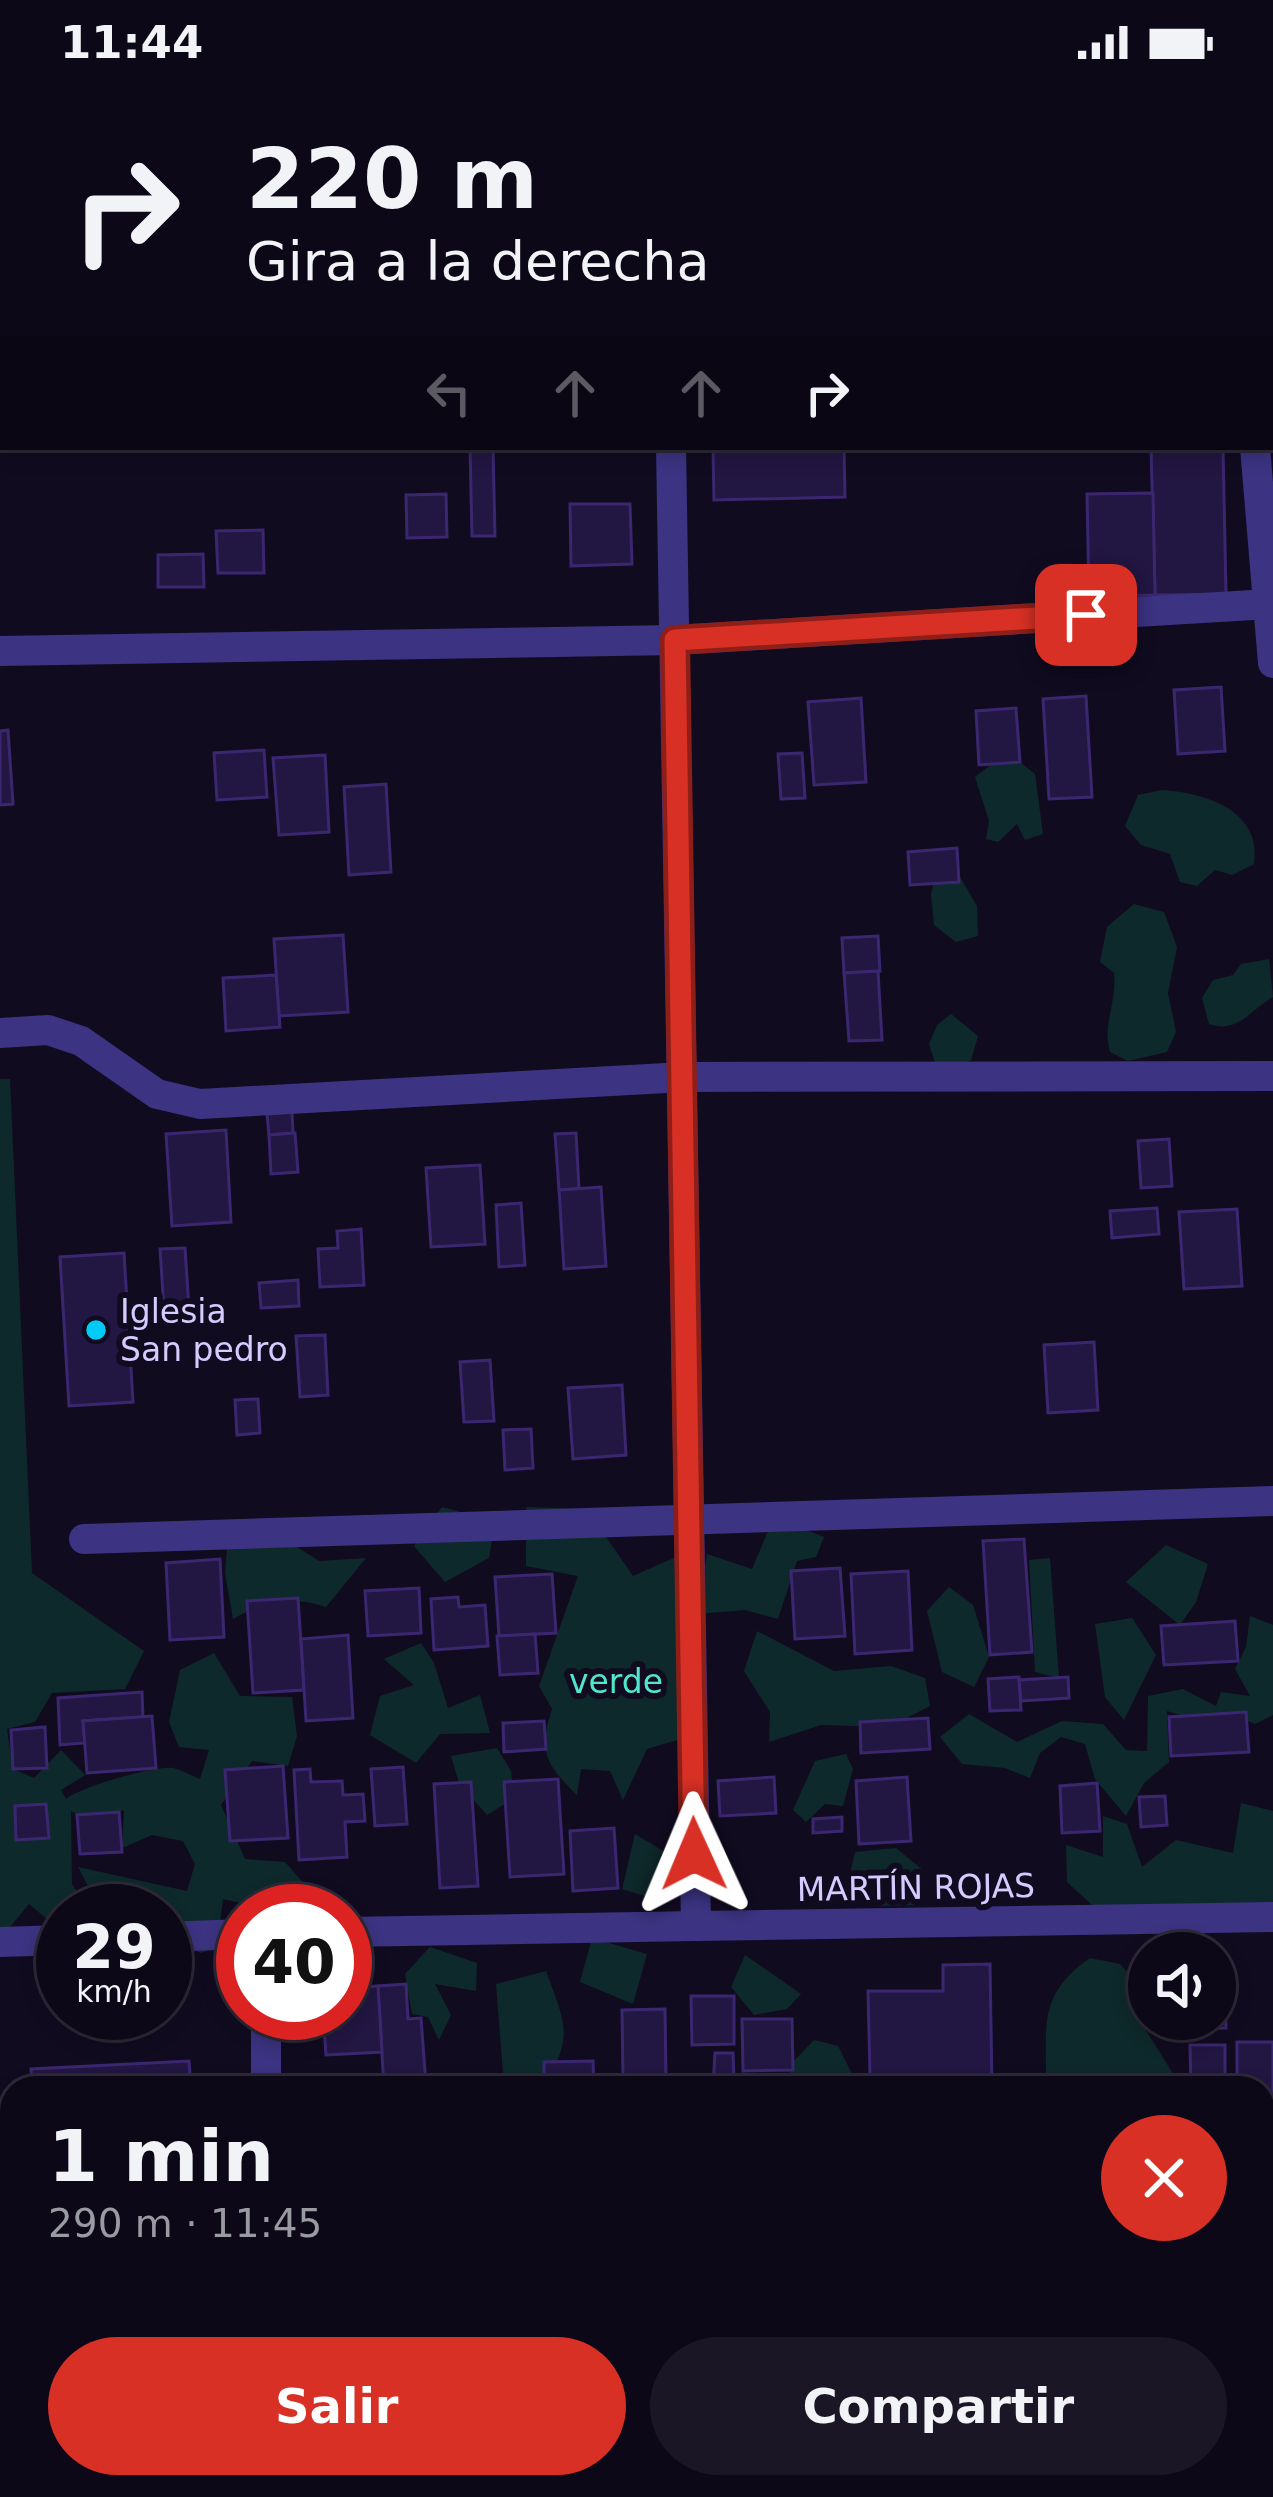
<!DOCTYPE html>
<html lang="es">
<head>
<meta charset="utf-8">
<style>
	body { margin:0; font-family:"DejaVu Sans",sans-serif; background:#1b1625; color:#f1f3f6; height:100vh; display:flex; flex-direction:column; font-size:45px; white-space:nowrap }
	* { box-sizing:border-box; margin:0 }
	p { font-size:39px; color:#9a9aa2 }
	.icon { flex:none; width:66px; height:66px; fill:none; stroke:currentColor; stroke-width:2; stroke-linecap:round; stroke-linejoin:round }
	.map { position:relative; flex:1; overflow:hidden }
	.sheet { position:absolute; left:0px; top:1992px; width:1275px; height:423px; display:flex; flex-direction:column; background:#0d0818; border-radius:36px 36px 0 0; box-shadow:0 6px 18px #0003,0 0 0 3px #2d2937 }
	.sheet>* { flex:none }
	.guide { position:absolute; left:0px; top:0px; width:1275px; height:366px; box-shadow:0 6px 18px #0003,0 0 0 3px #2d2937; background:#0d0818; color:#f1f3f6; overflow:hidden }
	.controls { position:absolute; left:1128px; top:1848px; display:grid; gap:24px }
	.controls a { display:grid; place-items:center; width:108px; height:108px; border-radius:50%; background:#0d0818; box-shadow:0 6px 18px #0003,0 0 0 3px #2d2937; font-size:60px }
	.speed { position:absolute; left:36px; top:1800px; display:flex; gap:24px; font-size:60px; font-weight:700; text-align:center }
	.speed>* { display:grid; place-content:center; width:156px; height:156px; border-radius:50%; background:#0d0818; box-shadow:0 6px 18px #0003,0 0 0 3px #2d2937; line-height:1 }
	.speed small { font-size:30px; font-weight:400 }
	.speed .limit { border:18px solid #d22; background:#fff; color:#111 }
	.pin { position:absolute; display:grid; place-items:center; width:102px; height:102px; color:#fff; margin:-51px; border-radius:24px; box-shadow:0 6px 18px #0006 }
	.me { position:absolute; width:132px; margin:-66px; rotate:359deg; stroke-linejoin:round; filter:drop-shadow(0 0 9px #0008) }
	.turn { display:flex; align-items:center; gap:42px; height:252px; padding:0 48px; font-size:54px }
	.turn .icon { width:156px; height:156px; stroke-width:2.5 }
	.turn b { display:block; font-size:84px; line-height:102px }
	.lanes { display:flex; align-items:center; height:114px; padding:0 48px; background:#0003; justify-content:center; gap:60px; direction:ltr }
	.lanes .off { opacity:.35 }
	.round { display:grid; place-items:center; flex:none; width:126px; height:126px; border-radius:63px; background:#1b1625 }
	.head { display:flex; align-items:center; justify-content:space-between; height:204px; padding:0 48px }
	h1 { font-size:72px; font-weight:600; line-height:90px }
	.primary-button { display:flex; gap:24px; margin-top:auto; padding:24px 48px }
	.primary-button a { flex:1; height:138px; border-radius:72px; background:#d93025; color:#fff; font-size:48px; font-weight:600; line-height:138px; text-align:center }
	.primary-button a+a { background:#1b1625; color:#f1f3f6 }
	.status { display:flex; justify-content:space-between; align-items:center; height:84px; padding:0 60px; background:#0d0818; direction:ltr }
	.status svg { height:33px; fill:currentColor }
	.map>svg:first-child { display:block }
	.green { fill:#0e292b }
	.building { fill:#221642; stroke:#3b2770; stroke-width:3 }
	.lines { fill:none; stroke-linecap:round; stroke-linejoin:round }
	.service { stroke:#3c3382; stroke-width:16 }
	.minor { stroke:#3c3382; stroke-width:30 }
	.tertiary { stroke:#3c3382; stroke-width:30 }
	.route-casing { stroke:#8d1f18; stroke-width:30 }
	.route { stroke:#d93025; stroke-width:21 }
	.poi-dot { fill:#00cbf6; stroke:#110b20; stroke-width:4.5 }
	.labels { text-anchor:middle; stroke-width:12; stroke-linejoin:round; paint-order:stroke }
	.poi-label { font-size:33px; fill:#d5cbff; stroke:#110b20; text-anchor:start }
	.park-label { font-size:33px; fill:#50e6cb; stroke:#110b20 }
	.street-label { font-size:33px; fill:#d5cbff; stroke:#110b20 }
</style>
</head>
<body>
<div class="status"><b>11:44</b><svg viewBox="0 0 49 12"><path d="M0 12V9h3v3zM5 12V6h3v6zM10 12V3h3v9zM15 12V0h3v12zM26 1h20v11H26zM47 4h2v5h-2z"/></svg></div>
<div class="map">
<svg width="1273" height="2413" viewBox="0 0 1273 2413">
	<rect width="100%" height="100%" fill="#110b20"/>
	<g class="green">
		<polygon points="1020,678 1035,690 1043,750 1025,756 1017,740 998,758 986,755 989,737 975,693 992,680"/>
		<path d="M1162,706C1207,709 1262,727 1254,780L1232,791L1215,786L1197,802L1180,798L1170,770L1141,761L1125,742L1138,711Z"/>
		<polygon points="936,789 959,791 977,822 978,852 956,858 934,841 931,810"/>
		<path d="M1134,820L1164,828L1177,863L1168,909L1176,948L1167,968L1128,977L1110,968C1102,941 1117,919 1114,889L1100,878L1107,843Z"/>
		<path d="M1269,875L1273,913C1250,927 1236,950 1209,940L1202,914L1213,896L1233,891L1241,880Z"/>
		<polygon points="951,930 978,952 971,976 956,985 935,979 929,960 937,941"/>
		<path d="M0,995H10L32,1489L144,1567L125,1605L52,1609L35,1638L7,1645L13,1685L34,1694L61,1666L85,1691L61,1706L66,1715C80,1703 153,1682 173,1684C182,1686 192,1692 200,1695L209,1666L179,1663L169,1638L180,1586L214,1569L240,1612L292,1613L297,1652L288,1682L252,1677L221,1721L245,1775L285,1778L328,1827H273L223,1815L217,1863L201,1869L165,1853V1827H101L78,1783L187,1807L195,1780L183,1757L152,1751L122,1764L124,1726L92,1739L71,1727L72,1800L89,1827H63V1849L29,1820L10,1843H0Z"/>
		<polygon points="442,1423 495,1437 489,1474 445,1498 414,1462"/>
		<path d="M526,1423L587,1425L633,1492L676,1473L689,1613L677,1656L647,1665L623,1716L610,1687L581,1685L577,1711C546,1681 538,1668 552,1625L539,1602L578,1492L526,1482Z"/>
		<polygon points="774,1433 824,1453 816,1473 797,1477 778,1535 745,1526 697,1530 707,1470 752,1485"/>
		<path d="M269,1445L319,1477L366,1474L326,1523C288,1511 267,1516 233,1535L225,1489L228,1454Z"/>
		<polygon points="1166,1461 1208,1480 1196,1518 1180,1541 1126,1498"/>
		<polygon points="1050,1474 1059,1594 1035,1588 1029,1476"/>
		<polygon points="949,1503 973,1521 989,1573 974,1603 942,1588 927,1527"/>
		<polygon points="1250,1532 1273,1541 1273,1631 1255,1640 1236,1632 1209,1640 1167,1627 1169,1678 1144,1699 1126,1732 1095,1695 1085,1660 1061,1653 1040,1669 1030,1694 1005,1684 962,1680 940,1653 969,1630 1017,1658 1062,1637 1103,1640 1126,1666 1147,1667 1148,1612 1183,1605 1216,1622 1221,1608 1250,1612 1235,1585 1246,1563"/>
		<polygon points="1132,1534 1156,1571 1124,1636 1105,1613 1095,1540"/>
		<polygon points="757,1547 834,1587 891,1582 925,1594 930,1622 889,1643 821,1641 769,1658 770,1628 744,1587"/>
		<polygon points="421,1559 434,1579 448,1624 480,1611 490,1649 440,1650 416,1679 370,1651 380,1612 414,1601 384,1575"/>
		<polygon points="497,1664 511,1687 514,1714 487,1731 459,1699 451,1672"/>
		<polygon points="846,1670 853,1685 843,1722 825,1720 806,1738 793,1726 815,1677"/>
		<polygon points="1241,1719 1273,1727 1273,1818 1268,1827 1221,1822 1173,1850 1134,1827 1107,1835 1067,1798 1066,1761 1103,1773 1103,1732 1127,1740 1142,1783 1176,1756 1233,1769"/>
		<polygon points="635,1750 675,1774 667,1819 622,1805"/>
		<polygon points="896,1764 924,1787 926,1804 916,1821 882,1822 845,1811 855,1768"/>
		<polygon points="592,1854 647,1870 633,1920 580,1898"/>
		<polygon points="430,1863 477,1879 476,1907 435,1900 451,1931 439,1956 428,1933 412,1930 405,1890"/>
		<polygon points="745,1871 801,1910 787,1925 754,1931 731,1903"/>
		<path d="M1090,1874L1120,1880L1142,1905V1940L1182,2004H1046C1047,1945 1036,1911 1090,1874Z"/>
		<path d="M546,1887C566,1942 575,1953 541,2004L504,2001L496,1900Z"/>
		<polygon points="814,1956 838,1962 859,2004 786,2004 793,1978"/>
	</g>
	<g class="building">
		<polygon points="470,363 493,363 495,452 472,452"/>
		<polygon points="713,363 844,363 845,413 714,416"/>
		<polygon points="1151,363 1223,363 1226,510 1155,511"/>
		<polygon points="1153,409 1155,511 1089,512 1087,410"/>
		<polygon points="446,410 447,453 407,454 406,411"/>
		<polygon points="570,420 630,420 632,480 571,482"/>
		<polygon points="263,446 264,489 218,489 216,447"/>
		<polygon points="203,470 204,503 158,503 158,471"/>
		<polygon points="1221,603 1225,667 1178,670 1174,606"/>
		<polygon points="1086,612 1092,713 1049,715 1043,615"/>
		<polygon points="861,614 866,698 814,701 808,618"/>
		<polygon points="1016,624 1020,678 979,681 976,627"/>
		<polygon points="8,646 13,720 0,721 0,647"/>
		<polygon points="264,666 267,713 217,716 214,669"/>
		<polygon points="802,669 805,714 781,715 778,670"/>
		<polygon points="325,671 329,748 279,751 273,674"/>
		<polygon points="386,700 391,788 349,791 344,703"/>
		<polygon points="957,764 959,798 910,801 908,768"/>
		<polygon points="343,851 348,928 279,932 274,855"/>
		<polygon points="878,852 880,887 844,889 842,854"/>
		<polygon points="878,887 882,956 849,957 844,889"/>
		<polygon points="276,891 280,943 226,947 223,894"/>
		<polygon points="292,1028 293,1049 269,1051 267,1030"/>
		<polygon points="226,1046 231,1138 172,1142 166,1050"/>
		<polygon points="295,1049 298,1088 271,1090 269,1051"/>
		<polygon points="576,1049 579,1105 559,1106 555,1050"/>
		<polygon points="1169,1055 1172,1102 1141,1104 1138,1057"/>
		<polygon points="480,1081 485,1160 431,1163 426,1084"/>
		<polygon points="601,1103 606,1182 564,1185 559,1106"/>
		<polygon points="521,1119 525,1181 499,1183 496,1121"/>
		<polygon points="1157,1124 1159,1150 1112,1154 1110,1127"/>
		<polygon points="1237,1125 1242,1202 1184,1205 1179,1128"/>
		<polygon points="361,1145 364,1201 320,1203 318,1165 338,1164 337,1147"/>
		<polygon points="185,1164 189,1225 164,1226 160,1165"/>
		<polygon points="124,1169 133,1318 69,1322 60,1173"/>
		<polygon points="298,1196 299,1222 261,1224 259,1199"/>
		<polygon points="325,1251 328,1311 300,1313 296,1252"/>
		<polygon points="1094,1258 1098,1326 1048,1329 1044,1261"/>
		<polygon points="490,1276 494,1337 464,1338 460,1278"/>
		<polygon points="622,1301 626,1371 573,1375 568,1304"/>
		<polygon points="258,1315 260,1349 237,1351 235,1316"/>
		<polygon points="531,1345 533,1384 505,1386 503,1346"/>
		<polygon points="1024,1455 1032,1568 990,1571 983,1457"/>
		<polygon points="220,1475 224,1553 170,1556 166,1479"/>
		<polygon points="840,1484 845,1552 795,1555 791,1487"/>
		<polygon points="908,1487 912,1566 855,1570 851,1490"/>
		<polygon points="552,1490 556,1549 499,1552 495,1493"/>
		<polygon points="419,1504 421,1549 368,1552 365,1507"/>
		<polygon points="458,1513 459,1523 485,1521 488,1562 434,1566 431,1515"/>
		<polygon points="298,1514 304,1606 253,1609 247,1517"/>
		<polygon points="1235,1537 1238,1577 1164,1581 1161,1542"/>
		<polygon points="535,1550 538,1589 500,1591 497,1552"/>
		<polygon points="348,1551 353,1634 306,1637 301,1555"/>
		<polygon points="1019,1593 1021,1626 990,1627 988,1595"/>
		<polygon points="1068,1593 1069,1614 1021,1617 1019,1596"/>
		<polygon points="142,1608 143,1633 83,1637 85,1659 60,1661 58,1614"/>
		<polygon points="1246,1628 1249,1668 1171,1672 1169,1633"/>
		<polygon points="152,1632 156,1684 87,1689 83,1637"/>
		<polygon points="928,1634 930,1665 861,1669 860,1638"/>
		<polygon points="544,1637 546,1665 504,1668 503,1639"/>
		<polygon points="45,1643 47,1684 13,1685 11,1646"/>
		<polygon points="283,1682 288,1754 230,1757 225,1686"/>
		<polygon points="403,1683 407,1740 375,1742 371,1685"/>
		<polygon points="310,1685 311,1698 342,1697 343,1711 363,1710 365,1737 345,1738 347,1773 299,1776 294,1686"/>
		<polygon points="774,1693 776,1729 720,1732 718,1697"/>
		<polygon points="907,1693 911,1757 859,1760 856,1697"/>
		<polygon points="558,1695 564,1790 510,1793 504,1698"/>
		<polygon points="471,1698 478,1802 440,1804 434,1700"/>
		<polygon points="1097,1699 1100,1747 1062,1749 1060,1702"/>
		<polygon points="1165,1712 1167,1741 1141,1743 1139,1713"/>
		<polygon points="46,1720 49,1754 16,1756 15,1722"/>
		<polygon points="119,1728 122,1768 80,1770 77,1731"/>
		<polygon points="842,1733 842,1747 813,1749 813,1735"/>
		<polygon points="614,1744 618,1804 573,1807 570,1747"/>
		<polygon points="990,1880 992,2004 945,2004 945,1992 870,1992 868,1907 943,1907 943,1881"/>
		<polygon points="1215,1883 1225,1883 1226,1944 1166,1945 1165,1935 1215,1935"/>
		<polygon points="406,1900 408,1935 421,1934 426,2001 384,2004 378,1902"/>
		<polygon points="378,1902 382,1968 326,1971 323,1929 345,1929 345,1904"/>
		<polygon points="691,1912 734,1912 734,1960 692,1961"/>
		<polygon points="665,1925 666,1994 623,1995 622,1926"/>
		<polygon points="742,1935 792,1935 793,1986 743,1987"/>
		<polygon points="1237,1958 1273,1958 1273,2023 1263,2023 1263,2004 1237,2004"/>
		<polygon points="1190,1961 1225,1961 1225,2004 1191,2004"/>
		<polygon points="715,1969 733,1969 734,1996 713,2003"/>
		<polygon points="189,1977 191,2004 32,2004 31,1985"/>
		<polygon points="593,1977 594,2004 544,2004 544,1978"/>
		<polygon points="1263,2355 1271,2355 1271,2408 1161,2410 1161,2403 1263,2403"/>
		<polygon points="150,2403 190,2403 189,2413 150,2413"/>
		<rect x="363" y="2403" width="80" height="10"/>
		<polygon points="495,2403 539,2403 539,2413 490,2413"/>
		<rect x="563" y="2403" width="51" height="10"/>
		<rect x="637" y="2403" width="53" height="10"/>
		<rect x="798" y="2403" width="40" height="10"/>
	</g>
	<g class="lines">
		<polyline class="service" points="1272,207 1273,207"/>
		<g class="minor">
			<polyline points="1225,0 1225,3"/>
			<polyline points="0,141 3,141"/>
			<polyline points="1255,363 1273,579"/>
			<polyline points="0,567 675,556 1269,520"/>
			<polyline points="0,949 48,946 81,957 157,1010 200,1020 684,993 1273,992"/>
			<polyline points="84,1455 1273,1417"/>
			<polyline points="345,1848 696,1842"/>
			<polyline points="165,1853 243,1850"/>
			<polyline points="0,1858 63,1856"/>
			<polyline points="266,2004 266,1929"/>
			<polyline points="1263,2271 1273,2270"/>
			<polyline points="0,2301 12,2301"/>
			<polyline points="268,2403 268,2413"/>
		</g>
		<g class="tertiary">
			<polyline points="666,0 666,3"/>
			<polyline points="671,363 696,1842 1273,1833"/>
		</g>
	</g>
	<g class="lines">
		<defs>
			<polyline id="route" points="694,1770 675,556 1086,531"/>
		</defs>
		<use href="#route" class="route-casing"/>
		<use href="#route" class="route"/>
	</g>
	<circle class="poi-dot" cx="96" cy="1246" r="12"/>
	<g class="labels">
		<g class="poi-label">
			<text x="120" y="1239">Iglesia<tspan x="120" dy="38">San pedro</tspan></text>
		</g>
		<g class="park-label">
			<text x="616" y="1609">verde</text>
		</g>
		<g class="street-label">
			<text transform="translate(916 1803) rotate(-1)" y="12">MARTÍN ROJAS</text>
		</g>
	</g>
</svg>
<div class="controls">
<a><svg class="icon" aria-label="sound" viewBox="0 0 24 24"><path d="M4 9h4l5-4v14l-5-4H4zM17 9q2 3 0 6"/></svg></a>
</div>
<div class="speed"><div>29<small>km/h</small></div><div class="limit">40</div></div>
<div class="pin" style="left:1086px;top:531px;background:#d93025"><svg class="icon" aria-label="arrive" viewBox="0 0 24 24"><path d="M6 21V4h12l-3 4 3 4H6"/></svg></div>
<svg class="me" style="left:694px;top:1770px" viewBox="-20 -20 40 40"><path d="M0-17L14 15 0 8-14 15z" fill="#d93025" stroke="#fff" stroke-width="4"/></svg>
<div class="guide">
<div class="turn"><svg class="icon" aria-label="right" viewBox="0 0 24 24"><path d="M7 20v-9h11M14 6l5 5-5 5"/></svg><div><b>220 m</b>Gira a la derecha</div></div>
<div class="lanes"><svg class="icon off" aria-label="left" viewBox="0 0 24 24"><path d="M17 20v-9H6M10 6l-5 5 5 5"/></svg><svg class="icon off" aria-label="ahead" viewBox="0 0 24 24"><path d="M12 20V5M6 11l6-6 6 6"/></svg><svg class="icon off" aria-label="ahead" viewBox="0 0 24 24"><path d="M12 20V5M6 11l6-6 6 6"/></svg><svg class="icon" aria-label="right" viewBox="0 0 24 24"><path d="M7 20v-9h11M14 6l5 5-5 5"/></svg></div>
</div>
<section class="sheet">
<div class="head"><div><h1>1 min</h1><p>290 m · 11:45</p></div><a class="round" style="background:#d93025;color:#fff"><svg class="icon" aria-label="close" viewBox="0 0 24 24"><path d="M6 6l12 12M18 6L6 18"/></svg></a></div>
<div class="primary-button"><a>Salir</a><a>Compartir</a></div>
</section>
</div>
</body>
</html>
